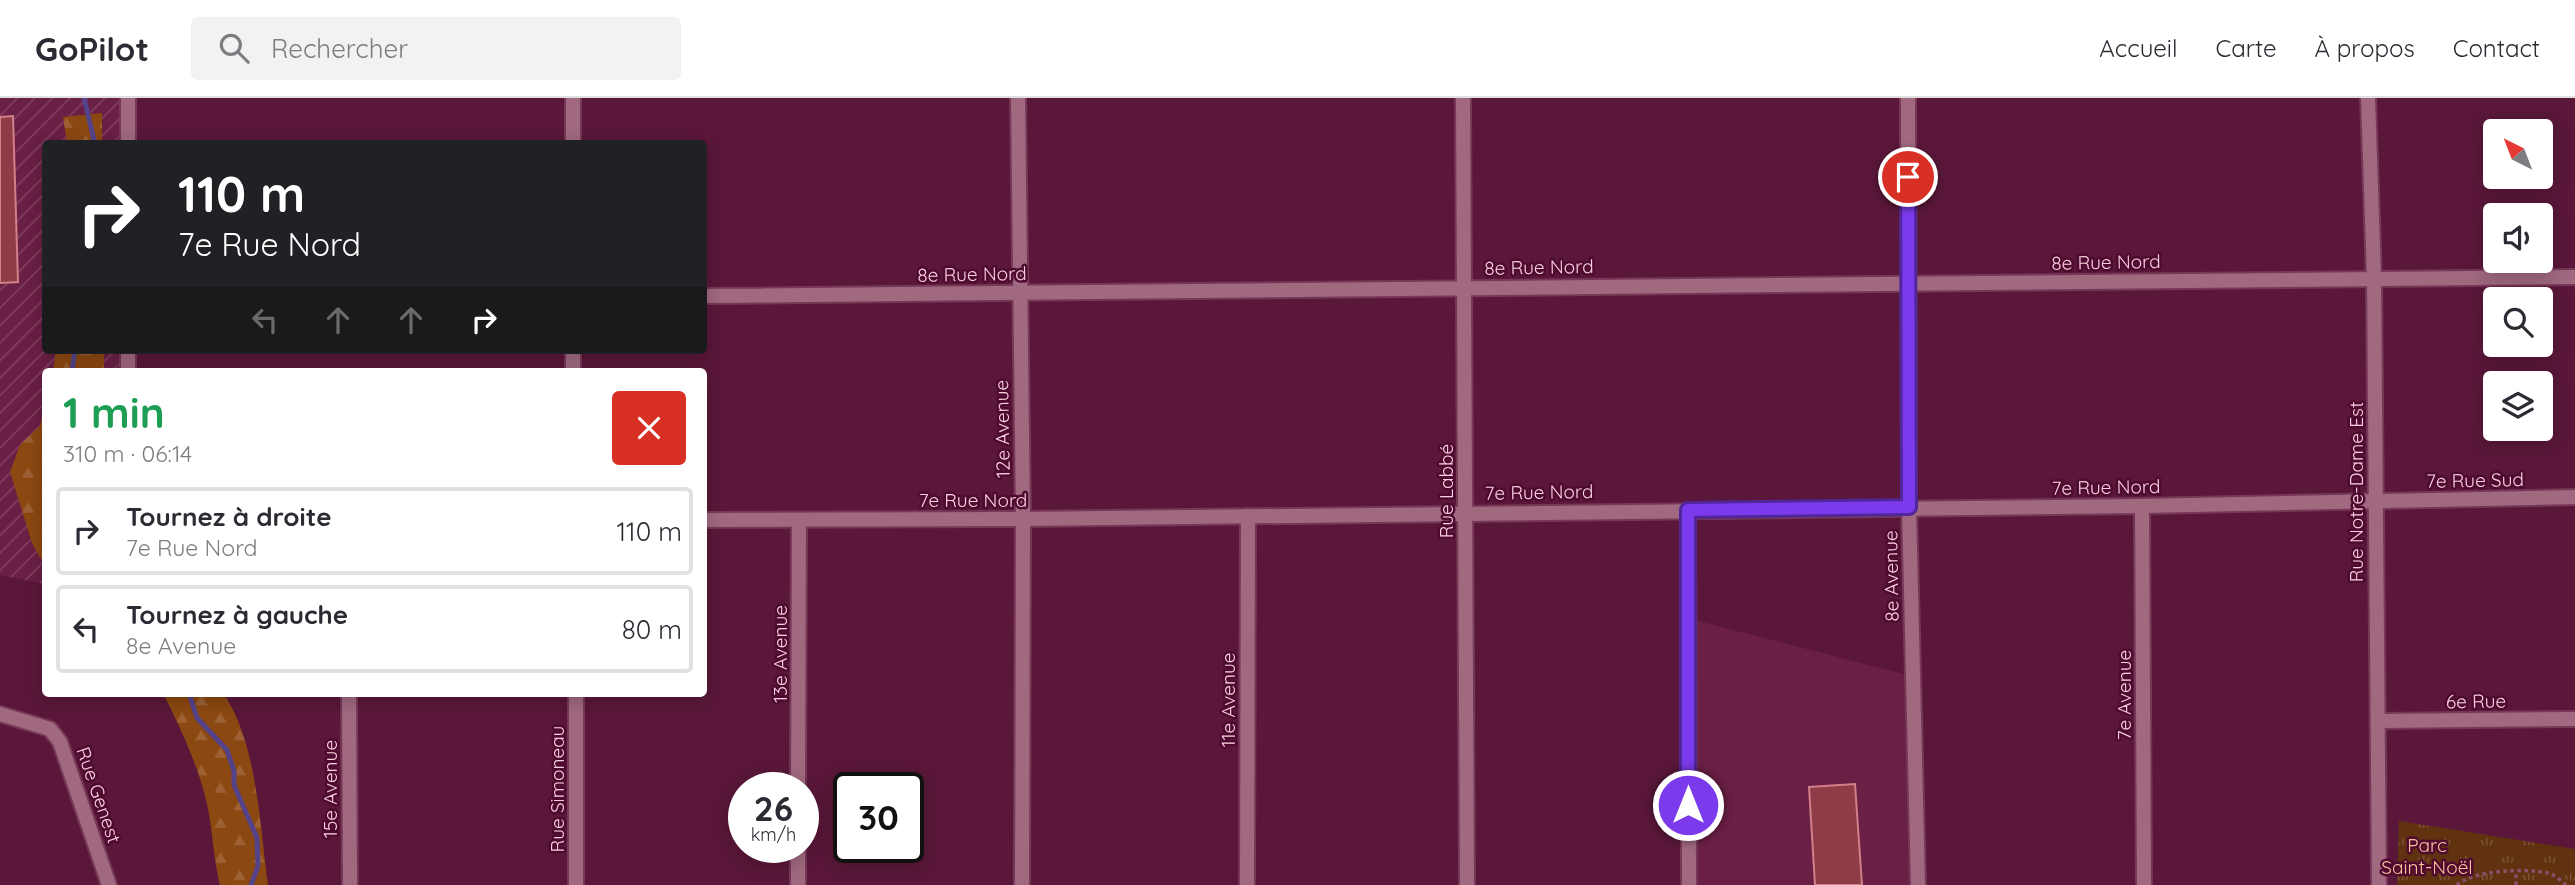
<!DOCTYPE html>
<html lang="fr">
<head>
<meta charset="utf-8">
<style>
	body { margin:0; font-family:Quicksand,sans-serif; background:#f2f2f3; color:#2b2b33; height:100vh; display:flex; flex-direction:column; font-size:26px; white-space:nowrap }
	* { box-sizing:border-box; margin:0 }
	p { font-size:23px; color:#7c7c81 }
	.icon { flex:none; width:38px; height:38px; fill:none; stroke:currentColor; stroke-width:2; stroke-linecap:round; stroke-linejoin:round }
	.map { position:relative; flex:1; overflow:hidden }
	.side { position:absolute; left:42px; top:270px; width:665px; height:329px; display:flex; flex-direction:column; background:#fff; border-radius:7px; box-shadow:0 4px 18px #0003 }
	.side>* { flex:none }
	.guide { position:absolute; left:42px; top:42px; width:665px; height:214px; border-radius:7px; box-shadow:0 4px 18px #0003; background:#202124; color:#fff; overflow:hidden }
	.needle { width:46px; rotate:318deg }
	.fabs { position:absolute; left:2483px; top:21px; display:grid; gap:14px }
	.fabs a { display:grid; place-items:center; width:70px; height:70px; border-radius:7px; background:#fff; box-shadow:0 4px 18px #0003; font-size:35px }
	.speed { position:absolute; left:728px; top:674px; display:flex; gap:14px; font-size:35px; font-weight:700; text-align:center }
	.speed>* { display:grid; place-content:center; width:91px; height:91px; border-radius:50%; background:#fff; box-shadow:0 4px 18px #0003; line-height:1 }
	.speed small { font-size:18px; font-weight:400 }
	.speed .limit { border:4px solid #111; border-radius:10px; background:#fff; color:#111 }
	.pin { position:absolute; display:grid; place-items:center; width:60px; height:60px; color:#fff; margin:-30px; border:4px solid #fff; border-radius:50%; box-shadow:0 2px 7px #0007 }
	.me { position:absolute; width:77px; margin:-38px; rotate:0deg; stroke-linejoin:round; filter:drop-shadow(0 0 5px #0008) }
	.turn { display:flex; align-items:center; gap:24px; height:147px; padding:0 21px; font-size:32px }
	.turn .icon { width:91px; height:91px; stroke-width:2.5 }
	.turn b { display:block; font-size:49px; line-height:60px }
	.lanes { display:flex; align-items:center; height:66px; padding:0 21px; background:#0003; justify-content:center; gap:35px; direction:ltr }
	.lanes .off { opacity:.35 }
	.round { display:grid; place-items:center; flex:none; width:74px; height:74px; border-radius:7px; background:#f2f2f3 }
	.headline { display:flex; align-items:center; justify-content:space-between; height:119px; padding:0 21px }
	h1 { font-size:42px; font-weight:700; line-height:52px; color:#1e9e55 }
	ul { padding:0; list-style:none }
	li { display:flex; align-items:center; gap:21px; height:88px; margin:0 14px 10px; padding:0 7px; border:4px solid #e1e1e2; border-radius:7px }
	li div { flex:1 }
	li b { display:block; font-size:26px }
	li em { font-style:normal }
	header { display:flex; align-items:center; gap:42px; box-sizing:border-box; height:98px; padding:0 35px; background:#fff; border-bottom:2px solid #e1e1e2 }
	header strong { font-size:33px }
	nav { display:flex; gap:38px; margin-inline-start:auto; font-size:24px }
	.search { width:490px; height:63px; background:#f2f2f3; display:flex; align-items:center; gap:18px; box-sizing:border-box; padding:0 24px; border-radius:7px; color:#7c7c81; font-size:26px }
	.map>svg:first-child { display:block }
	.built { fill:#6a1f44 }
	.industrial { fill:url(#industrial-furrows) }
	.grass { fill:url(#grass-tufts) }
	.forest { fill:url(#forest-firs) }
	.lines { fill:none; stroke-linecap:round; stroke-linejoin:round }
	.stream { stroke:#554389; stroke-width:5 }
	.building { fill:#8e3c48; stroke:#d37f88; stroke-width:2 }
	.minor-casing { stroke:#773857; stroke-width:18 }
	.tertiary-casing { stroke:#773857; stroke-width:18 }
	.path { stroke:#8b506c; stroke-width:3.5; stroke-dasharray:3.5 3.5; stroke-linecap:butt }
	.minor { stroke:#a06980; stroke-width:14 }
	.tertiary { stroke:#a06980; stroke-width:14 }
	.route-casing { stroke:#51269a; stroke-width:18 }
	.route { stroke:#7c3aed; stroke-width:12 }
	.labels { text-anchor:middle; stroke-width:5; stroke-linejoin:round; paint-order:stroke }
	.street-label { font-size:19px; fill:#facfdf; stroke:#4e0a2f }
	.park-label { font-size:19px; fill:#fdc29c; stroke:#4e0a2f }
</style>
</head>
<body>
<header>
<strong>GoPilot</strong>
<div class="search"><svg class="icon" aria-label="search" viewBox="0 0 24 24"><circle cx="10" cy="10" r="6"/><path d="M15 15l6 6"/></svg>Rechercher</div>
<nav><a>Accueil</a><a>Carte</a><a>À propos</a><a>Contact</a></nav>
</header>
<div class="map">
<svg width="2575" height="787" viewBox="0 0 2575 787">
	<defs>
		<pattern id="industrial-furrows" width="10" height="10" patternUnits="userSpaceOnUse" patternTransform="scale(1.75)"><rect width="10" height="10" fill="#6a1f44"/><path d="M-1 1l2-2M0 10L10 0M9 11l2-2" fill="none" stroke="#803e5f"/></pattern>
		<pattern id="grass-tufts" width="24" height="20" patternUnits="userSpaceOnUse" patternTransform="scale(1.75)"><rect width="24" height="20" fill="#61320f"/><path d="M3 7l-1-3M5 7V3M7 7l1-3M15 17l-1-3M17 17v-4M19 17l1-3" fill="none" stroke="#794f32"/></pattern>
		<pattern id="forest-firs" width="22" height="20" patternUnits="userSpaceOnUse" patternTransform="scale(1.75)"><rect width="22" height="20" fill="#8c4811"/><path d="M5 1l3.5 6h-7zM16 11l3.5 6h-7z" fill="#9d6133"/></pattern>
	</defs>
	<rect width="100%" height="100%" fill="#5a1739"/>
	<polygon class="built" points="1691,521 1919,580 1921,787 1697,787"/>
	<polygon class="industrial" points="0,0 128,0 128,45 46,46 46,252 128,252 128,273 46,273 45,486 0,477"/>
	<polygon class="grass" points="2399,723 2575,751 2575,787 2397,787"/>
	<g class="forest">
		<polygon points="102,15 102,45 67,45 63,19"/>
		<polygon points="56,252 104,252 104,273 53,273"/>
		<polygon points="45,304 45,468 32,445 10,374 20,347 40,328"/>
		<path d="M163,595H223C257,643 260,729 268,787H220C213,759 213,733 207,706C198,667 181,631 163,595Z"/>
	</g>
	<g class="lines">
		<g class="stream">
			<polyline points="84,0 95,46"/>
			<polyline points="72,273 75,252"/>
			<polyline points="189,595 197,620 227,652 234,673 234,687 257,740 258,768 251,787"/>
		</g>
	</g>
	<g class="building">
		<polygon points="13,18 18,184 0,185 0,19"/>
		<polygon points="1855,686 1862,787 1815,787 1809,689"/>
	</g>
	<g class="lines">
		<defs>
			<g id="minor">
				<polyline points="1018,0 1023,421 1022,787"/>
				<polyline points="1908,0 1909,409 1918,787"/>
				<polyline points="128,46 128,0"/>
				<polyline points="573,46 573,0"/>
				<polyline points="704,198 2575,179"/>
				<polyline points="128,252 128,273"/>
				<polyline points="573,252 573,273"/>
				<polyline points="2142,408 2144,787"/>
				<polyline points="1688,412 1689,787"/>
				<polyline points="704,422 1023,421 2142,408 2575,399"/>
				<polyline points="349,595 350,787"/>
				<polyline points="576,595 576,787"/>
				<polyline points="0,616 50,631 60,644 109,787"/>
				<polyline points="2378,623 2575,621"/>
				<polyline points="798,690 799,422"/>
				<polyline points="798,787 798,749"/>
				<polyline points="1247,787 1248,418"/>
			</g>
			<g id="tertiary">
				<polyline points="1463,0 1467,787"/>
				<polyline points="2368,0 2374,180 2379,787"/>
			</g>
		</defs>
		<use href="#minor" class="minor-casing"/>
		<use href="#tertiary" class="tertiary-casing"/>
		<g class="path">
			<path d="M2457,787C2474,772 2525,770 2548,775C2554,776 2561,783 2566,787"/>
			<polyline points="2516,787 2516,775"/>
		</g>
		<use href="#minor" class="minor"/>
		<use href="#tertiary" class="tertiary"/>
	</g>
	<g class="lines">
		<defs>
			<polyline id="route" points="1688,707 1688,412 1909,409 1908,79"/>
		</defs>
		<use href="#route" class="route-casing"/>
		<use href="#route" class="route"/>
	</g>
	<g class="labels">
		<g class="street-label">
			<text transform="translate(2106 164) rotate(-1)" y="7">8e Rue Nord</text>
			<text transform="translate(1539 169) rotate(-1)" y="7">8e Rue Nord</text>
			<text transform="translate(972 176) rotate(-1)" y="7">8e Rue Nord</text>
			<text transform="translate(1002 331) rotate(-91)" y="7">12e Avenue</text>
			<text transform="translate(2475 382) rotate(-1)" y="7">7e Rue Sud</text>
			<text transform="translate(2106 389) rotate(-1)" y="7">7e Rue Nord</text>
			<text transform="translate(1446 393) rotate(-90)" y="7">Rue Labbé</text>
			<text transform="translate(1539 394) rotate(-1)" y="7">7e Rue Nord</text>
			<text transform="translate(2356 394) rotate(-90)" y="7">Rue Notre-Dame Est</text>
			<text x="973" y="409">7e Rue Nord</text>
			<text transform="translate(1891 478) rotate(-91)" y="7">8e Avenue</text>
			<text transform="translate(780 556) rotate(-90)" y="7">13e Avenue</text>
			<text transform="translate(2124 597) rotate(-90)" y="7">7e Avenue</text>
			<text transform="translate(1228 602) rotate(-90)" y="7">11e Avenue</text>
			<text transform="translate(2476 603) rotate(-1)" y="7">6e Rue</text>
			<text transform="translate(330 691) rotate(-90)" y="7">15e Avenue</text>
			<text transform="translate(557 691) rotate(-90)" y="7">Rue Simoneau</text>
			<text transform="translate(99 697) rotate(71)" y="7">Rue Genest</text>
		</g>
		<g class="park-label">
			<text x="2427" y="754">Parc<tspan x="2427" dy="22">Saint-Noël</tspan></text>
		</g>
	</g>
</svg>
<div class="fabs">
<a><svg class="needle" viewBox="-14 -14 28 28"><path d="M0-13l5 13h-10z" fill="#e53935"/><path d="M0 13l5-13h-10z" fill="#7c7c81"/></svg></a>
<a><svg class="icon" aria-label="sound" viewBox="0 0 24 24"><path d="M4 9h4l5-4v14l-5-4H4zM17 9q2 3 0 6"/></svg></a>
<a><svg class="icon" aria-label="search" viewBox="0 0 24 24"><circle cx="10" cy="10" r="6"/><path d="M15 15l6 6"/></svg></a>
<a><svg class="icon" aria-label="layers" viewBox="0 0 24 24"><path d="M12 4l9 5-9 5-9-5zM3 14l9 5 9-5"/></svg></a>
</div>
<div class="speed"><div>26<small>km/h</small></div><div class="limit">30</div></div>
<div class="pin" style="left:1908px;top:79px;background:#d93025"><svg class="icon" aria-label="arrive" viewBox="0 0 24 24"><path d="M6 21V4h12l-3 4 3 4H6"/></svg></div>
<svg class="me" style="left:1688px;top:707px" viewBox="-20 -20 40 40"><circle r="17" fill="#7c3aed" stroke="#fff" stroke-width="3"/><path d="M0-11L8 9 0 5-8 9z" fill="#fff"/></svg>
<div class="guide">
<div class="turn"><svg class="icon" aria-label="right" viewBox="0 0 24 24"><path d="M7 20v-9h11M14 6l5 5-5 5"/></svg><div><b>110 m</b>7e Rue Nord</div></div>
<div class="lanes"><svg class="icon off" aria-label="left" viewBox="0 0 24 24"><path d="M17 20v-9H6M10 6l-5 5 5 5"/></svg><svg class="icon off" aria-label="ahead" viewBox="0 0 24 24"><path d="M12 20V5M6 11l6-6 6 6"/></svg><svg class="icon off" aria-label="ahead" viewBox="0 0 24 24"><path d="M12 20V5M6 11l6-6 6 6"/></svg><svg class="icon" aria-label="right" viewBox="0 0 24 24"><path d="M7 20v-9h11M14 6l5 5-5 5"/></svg></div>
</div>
<section class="side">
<div class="headline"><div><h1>1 min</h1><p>310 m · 06:14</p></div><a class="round" style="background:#d93025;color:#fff"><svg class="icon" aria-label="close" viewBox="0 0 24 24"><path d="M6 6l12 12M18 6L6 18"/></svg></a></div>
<ul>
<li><svg class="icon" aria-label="right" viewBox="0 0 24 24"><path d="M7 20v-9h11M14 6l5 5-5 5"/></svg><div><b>Tournez à droite</b><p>7e Rue Nord</p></div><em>110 m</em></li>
<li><svg class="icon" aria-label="left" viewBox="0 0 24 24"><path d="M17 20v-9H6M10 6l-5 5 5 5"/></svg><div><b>Tournez à gauche</b><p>8e Avenue</p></div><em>80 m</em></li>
</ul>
</section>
</div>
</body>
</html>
